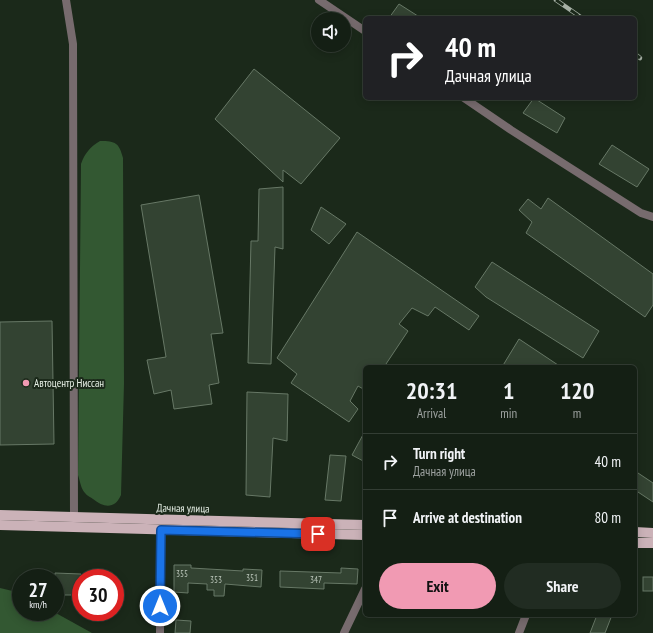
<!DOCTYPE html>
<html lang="en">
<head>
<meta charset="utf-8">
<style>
	body { margin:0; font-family:"PT Sans Narrow",sans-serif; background:#212c22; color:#f1f3f6; height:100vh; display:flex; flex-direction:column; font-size:15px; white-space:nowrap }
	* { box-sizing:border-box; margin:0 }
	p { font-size:13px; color:#9da2a0 }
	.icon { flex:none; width:22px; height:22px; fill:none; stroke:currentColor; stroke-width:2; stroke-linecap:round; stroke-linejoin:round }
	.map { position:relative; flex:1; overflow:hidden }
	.panel { position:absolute; left:363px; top:365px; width:274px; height:252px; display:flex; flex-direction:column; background:#141f14; border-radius:6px; box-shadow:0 2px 10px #0003,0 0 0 1px #333d34 }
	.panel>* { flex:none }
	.banner { position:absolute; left:363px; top:16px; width:274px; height:84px; border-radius:6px; box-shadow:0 2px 10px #0003,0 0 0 1px #333d34; background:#202124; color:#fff; overflow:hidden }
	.fabs { position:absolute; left:311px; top:12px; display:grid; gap:8px }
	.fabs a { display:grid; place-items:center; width:40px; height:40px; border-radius:50%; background:#141f14; box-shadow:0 2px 10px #0003,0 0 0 1px #333d34; font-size:20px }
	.speed { position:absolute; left:12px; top:569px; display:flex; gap:8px; font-size:20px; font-weight:700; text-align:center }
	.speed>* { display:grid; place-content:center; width:52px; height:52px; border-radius:50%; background:#141f14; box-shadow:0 2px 10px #0003,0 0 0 1px #333d34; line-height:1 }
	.speed small { font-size:10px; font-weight:400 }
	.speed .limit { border:6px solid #d22; background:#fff; color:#111 }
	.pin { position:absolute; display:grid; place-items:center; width:34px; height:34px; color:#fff; margin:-17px; border-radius:8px; box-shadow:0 2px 6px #0006 }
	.me { position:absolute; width:44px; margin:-22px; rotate:0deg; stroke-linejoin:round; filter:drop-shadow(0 0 3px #0008) }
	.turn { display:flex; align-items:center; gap:14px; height:84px; padding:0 16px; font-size:18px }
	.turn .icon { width:52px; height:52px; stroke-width:2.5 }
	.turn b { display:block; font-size:28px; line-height:34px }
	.eta { display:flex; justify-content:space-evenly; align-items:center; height:68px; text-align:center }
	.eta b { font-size:24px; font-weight:600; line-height:28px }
	.button { display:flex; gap:8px; margin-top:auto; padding:8px 16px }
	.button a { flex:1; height:46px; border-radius:24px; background:#f19ab3; color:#111; font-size:16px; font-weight:600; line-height:46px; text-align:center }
	.button a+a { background:#212c22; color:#f1f3f6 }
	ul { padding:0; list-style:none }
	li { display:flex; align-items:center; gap:12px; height:56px; padding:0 16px; border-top:1px solid #333d34 }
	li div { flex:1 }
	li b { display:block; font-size:15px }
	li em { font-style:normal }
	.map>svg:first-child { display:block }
	.forest { fill:#335832 }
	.building { fill:#334332; stroke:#677866 }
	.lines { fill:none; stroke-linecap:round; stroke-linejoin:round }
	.street { stroke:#776b6e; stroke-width:8 }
	.primary { stroke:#cbb2b8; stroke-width:10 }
	.rail-casing { stroke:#a6b0a5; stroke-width:4.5 }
	.rail { stroke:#1b291a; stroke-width:3; stroke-dasharray:9; stroke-linecap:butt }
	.route-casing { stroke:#114b97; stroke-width:10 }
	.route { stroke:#1a73e8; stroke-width:7 }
	.poi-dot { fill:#f19ab3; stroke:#1b291a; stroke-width:1.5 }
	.labels { text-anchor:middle; stroke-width:4; stroke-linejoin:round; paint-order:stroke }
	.number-label { font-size:9px; fill:#bac5b9 }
	.poi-label { font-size:11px; fill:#e7f0e6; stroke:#1b291a; text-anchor:start }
	.street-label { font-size:11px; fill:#e7f0e6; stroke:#1b291a }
</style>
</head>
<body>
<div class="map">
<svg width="653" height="633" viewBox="0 0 653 633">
	<rect width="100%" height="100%" fill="#1b291a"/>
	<g class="forest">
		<path d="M100,141C116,141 119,143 123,158L124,383L121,495C115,509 104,508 93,499C91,497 87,496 85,493C81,489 80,481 78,475L81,164C85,153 90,147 100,141Z"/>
		<polygon points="0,588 21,593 21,612 54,612 92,633 0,633"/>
	</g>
	<g class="building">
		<polygon points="399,4 421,18 389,18"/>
		<polygon points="254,69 340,138 301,184 283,170 283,182 215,119"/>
		<polygon points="534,98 565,118 557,133 523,113"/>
		<polygon points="612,145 649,169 637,187 599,164"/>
		<polygon points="283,187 283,249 275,247 271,364 248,363 251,241 258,241 259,189"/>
		<polygon points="199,195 223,333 211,334 219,383 209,385 212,404 174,409 171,390 154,394 147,360 166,357 141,205"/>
		<polygon points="548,198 653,274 653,305 645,317 526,233 532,222 519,210 528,199 541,209"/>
		<polygon points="321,207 346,224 329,244 311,230"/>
		<polygon points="357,232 479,316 469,330 435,307 428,316 412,308 399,324 408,331 384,367 365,367 365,390 358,386 350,401 358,409 349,422 291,383 297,374 277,358"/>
		<polygon points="492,262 599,331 583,358 486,297 475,287"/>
		<polygon points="52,321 54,444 0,445 0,322"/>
		<polygon points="519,339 561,367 502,367"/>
		<polygon points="247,392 288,394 287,441 273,438 270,497 246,495"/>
		<polygon points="365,431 365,462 352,455"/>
		<polygon points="330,455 346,456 341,501 325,500"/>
		<polygon points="635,471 653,483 653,502 635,490"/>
		<polygon points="174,565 191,565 191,568 243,571 243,569 262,570 261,587 225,584 224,596 214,596 214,590 207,590 207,584 188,583 188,593 174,592"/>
		<polygon points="341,568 358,569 357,584 324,583 324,589 280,587 280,571 341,573"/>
		<polygon points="55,573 81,574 81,595 55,595"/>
		<rect x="643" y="577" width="10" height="14"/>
		<polygon points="597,615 612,615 605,633 590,633"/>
		<polygon points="176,620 191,621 190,633 175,633"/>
	</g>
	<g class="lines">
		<g class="street">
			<polyline points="66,0 73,44 74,517"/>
			<polyline points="319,0 365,31"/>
			<polyline points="464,98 511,130 641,213 653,217"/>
			<polyline points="160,633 161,530"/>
			<polyline points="344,633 365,589"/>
			<polyline points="519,633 526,615"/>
		</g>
		<g class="primary">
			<polyline points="0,515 365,525"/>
			<polyline points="0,525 365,535"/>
			<polyline points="635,532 653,533"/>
			<polyline points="635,543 653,543"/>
		</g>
		<defs>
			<g id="rail">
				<polyline points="556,0 582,18"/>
				<polyline points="635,54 640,58"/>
			</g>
		</defs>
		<use href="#rail" class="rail-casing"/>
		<use href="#rail" class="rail"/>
	</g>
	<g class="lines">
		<defs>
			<polyline id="route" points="160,606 161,530 318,534"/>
		</defs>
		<use href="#route" class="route-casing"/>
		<use href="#route" class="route"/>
	</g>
	<circle class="poi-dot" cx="26" cy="383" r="4"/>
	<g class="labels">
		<g class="number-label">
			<text x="182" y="577">355</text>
			<text x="252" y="581">351</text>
			<text x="216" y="583">353</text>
			<text x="316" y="583">347</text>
		</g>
		<g class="poi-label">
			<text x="34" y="387">Автоцентр Ниссан</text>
		</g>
		<g class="street-label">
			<text transform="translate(183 508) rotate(1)" y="4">Дачная улица</text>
		</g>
	</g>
</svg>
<div class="fabs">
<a><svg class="icon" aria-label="sound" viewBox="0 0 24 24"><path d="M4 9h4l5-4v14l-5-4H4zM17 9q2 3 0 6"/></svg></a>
</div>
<div class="speed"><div>27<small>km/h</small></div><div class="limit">30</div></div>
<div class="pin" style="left:318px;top:534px;background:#d93025"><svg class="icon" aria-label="arrive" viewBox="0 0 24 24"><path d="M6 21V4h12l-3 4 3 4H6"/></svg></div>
<svg class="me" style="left:160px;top:606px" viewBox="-20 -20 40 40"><circle r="17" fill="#1a73e8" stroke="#fff" stroke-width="3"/><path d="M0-11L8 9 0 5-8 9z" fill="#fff"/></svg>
<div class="banner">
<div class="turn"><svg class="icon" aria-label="right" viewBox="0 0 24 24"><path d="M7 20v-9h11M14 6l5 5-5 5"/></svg><div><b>40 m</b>Дачная улица</div></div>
</div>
<section class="panel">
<div class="eta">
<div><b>20:31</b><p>Arrival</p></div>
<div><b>1</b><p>min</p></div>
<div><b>120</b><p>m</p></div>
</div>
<ul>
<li><svg class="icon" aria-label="right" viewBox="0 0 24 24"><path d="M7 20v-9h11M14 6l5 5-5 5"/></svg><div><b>Turn right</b><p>Дачная улица</p></div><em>40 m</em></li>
<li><svg class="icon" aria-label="arrive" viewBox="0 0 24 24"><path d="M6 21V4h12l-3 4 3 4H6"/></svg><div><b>Arrive at destination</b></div><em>80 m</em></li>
</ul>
<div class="button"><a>Exit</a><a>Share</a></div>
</section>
</div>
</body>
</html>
